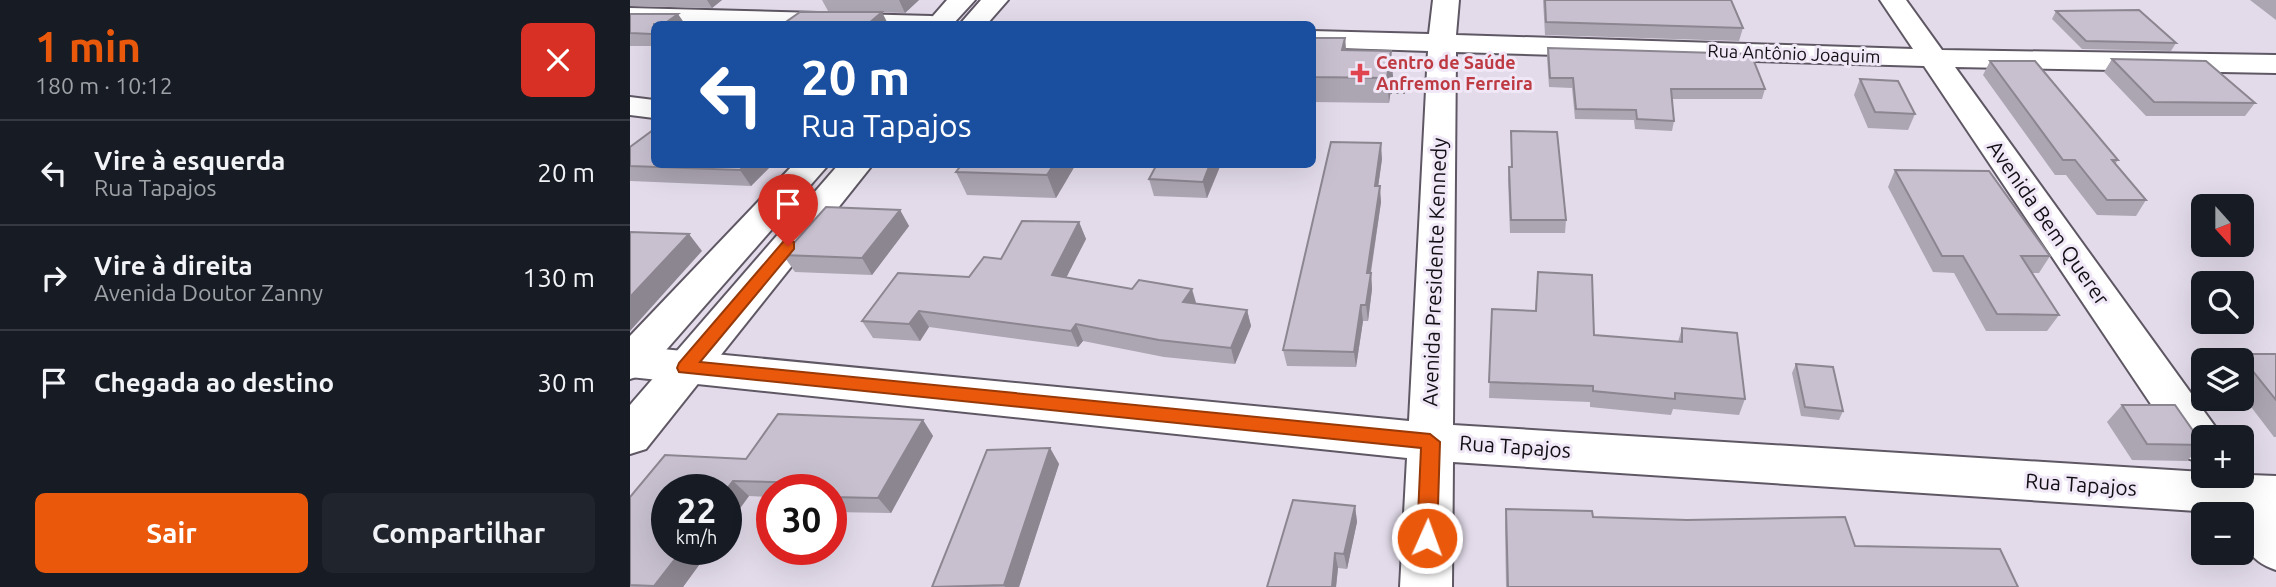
<!DOCTYPE html>
<html lang="pt">
<head>
<meta charset="utf-8">
<style>
	body { margin:0; font-family:Ubuntu,sans-serif; background:#20242c; color:#f1f3f6; height:100vh; display:flex; flex-direction:column; font-size:26px; white-space:nowrap }
	* { box-sizing:border-box; margin:0 }
	p { font-size:23px; color:#9ea1a6 }
	.icon { flex:none; width:38px; height:38px; fill:none; stroke:currentColor; stroke-width:2; stroke-linecap:round; stroke-linejoin:round }
	.map { position:relative; flex:1; overflow:hidden }
	.side { display:flex; flex-direction:column; background:#171b24; width:630px }
	.side>* { flex:none }
	.guide { position:absolute; left:21px; top:21px; width:665px; height:147px; border-radius:10px; box-shadow:0 7px 28px #0002; background:#1a4fa0; color:#fff; overflow:hidden }
	.needle { width:46px; rotate:159deg }
	.tools { position:absolute; left:1561px; top:194px; display:grid; gap:14px }
	.tools a { display:grid; place-items:center; width:63px; height:63px; border-radius:10px; background:#171b24; box-shadow:0 7px 28px #0002; font-size:35px }
	.speed { position:absolute; left:21px; top:474px; display:flex; gap:14px; font-size:35px; font-weight:700; text-align:center }
	.speed>* { display:grid; place-content:center; width:91px; height:91px; border-radius:50%; background:#171b24; box-shadow:0 7px 28px #0002; line-height:1 }
	.speed small { font-size:18px; font-weight:400 }
	.speed .limit { border:10px solid #d22; background:#fff; color:#111 }
	.pin { position:absolute; display:grid; place-items:center; width:60px; height:60px; color:#fff; margin:-72px -30px; border-radius:50% 50% 50% 0; rotate:-45deg; box-shadow:0 0 7px #0007 }
	.pin .icon { rotate:45deg }
	.me { position:absolute; width:77px; margin:-38px; rotate:2deg; stroke-linejoin:round; filter:drop-shadow(0 0 5px #0008) }
	.turn { display:flex; align-items:center; gap:24px; height:147px; padding:0 35px; font-size:32px }
	.turn .icon { width:91px; height:91px; stroke-width:2.5 }
	.turn b { display:block; font-size:49px; line-height:60px }
	.round { display:grid; place-items:center; flex:none; width:74px; height:74px; border-radius:10px; background:#20242c }
	.summary { display:flex; align-items:center; justify-content:space-between; height:119px; padding:0 35px }
	h1 { font-size:42px; font-weight:700; line-height:52px; color:#ea580c }
	.action { display:flex; gap:14px; margin-top:auto; padding:14px 35px }
	.action a { flex:1; height:80px; border-radius:10px; background:#ea580c; color:#fff; font-size:28px; font-weight:700; line-height:80px; text-align:center }
	.action a+a { background:#20242c; color:#f1f3f6 }
	ul { padding:0; list-style:none }
	li { display:flex; align-items:center; gap:21px; height:105px; padding:0 35px; border-top:2px solid #363941 }
	li div { flex:1 }
	li b { display:block; font-size:26px }
	li em { font-style:normal }
	main { display:flex; flex:1; min-height:0 }
	.map>svg:first-child { display:block }
	.lines { fill:none; stroke-linecap:round; stroke-linejoin:round }
	.street-casing { stroke:#5f5864; stroke-width:4 }
	.secondary-casing { stroke:#5f5864; stroke-width:4 }
	.path { stroke:#76717a; stroke-width:3.5; stroke-dasharray:2 4.5; stroke-linecap:butt }
	.street { fill:#fff; fill-rule:evenodd }
	.secondary { fill:#fff; fill-rule:evenodd }
	.wall { fill:#aca5b2 }
	.shaded-wall { fill:#8c8691 }
	.building { fill:#c8c0cf; stroke:#8c8691; stroke-width:2 }
	.route { fill:#ea580c; stroke:#983908; stroke-width:2 }
	.health-dot { fill:#e0444e; stroke:#f0e8f7; stroke-width:2.5 }
	.labels { text-anchor:middle; stroke-width:6; stroke-linejoin:round; paint-order:stroke }
	.far-street-label { font-size:18px; fill:#131015; stroke:#f0e8f7 }
	.far-health-label { font-size:18px; font-weight:bold; fill:#be3a42; stroke:#f0e8f7; text-anchor:start }
	.street-label { font-size:21px; fill:#131015; stroke:#f0e8f7 }
</style>
</head>
<body>
<main>
<section class="side">
<div class="summary"><div><h1>1 min</h1><p>180 m · 10:12</p></div><a class="round" style="background:#d93025;color:#fff"><svg class="icon" aria-label="close" viewBox="0 0 24 24"><path d="M6 6l12 12M18 6L6 18"/></svg></a></div>
<ul>
<li><svg class="icon" aria-label="left" viewBox="0 0 24 24"><path d="M17 20v-9H6M10 6l-5 5 5 5"/></svg><div><b>Vire à esquerda</b><p>Rua Tapajos</p></div><em>20 m</em></li>
<li><svg class="icon" aria-label="right" viewBox="0 0 24 24"><path d="M7 20v-9h11M14 6l5 5-5 5"/></svg><div><b>Vire à direita</b><p>Avenida Doutor Zanny</p></div><em>130 m</em></li>
<li><svg class="icon" aria-label="arrive" viewBox="0 0 24 24"><path d="M6 21V4h12l-3 4 3 4H6"/></svg><div><b>Chegada ao destino</b></div><em>30 m</em></li>
</ul>
<div class="action"><a>Sair</a><a>Compartilhar</a></div>
</section>
<div class="map">
<svg width="1646" height="587" viewBox="0 0 1646 587">
	<rect width="100%" height="100%" fill="#e3dbea"/>
	<g class="lines">
		<defs>
			<g id="street">
				<path d="M803,0H829L826,35L1283,49L1250,0H1276L1312,50L1646,55V73L1325,67L1589,432L1592,438H1573V464L1557,458L1294,66L826,52L823,425L1573,472V476H1612V466L1620,475L1646,476V570C1617,560 1612,544 1612,514L823,462L822,587H770L777,458L0,377L1,346L779,421L798,51L682,47V31L799,34Z"/>
				<polygon points="0,8 301,16 311,18 314,24 0,24"/>
				<polygon points="0,97 24,100 24,118 0,115"/>
			</g>
			<g id="secondary">
				<polygon points="317,0 345,0 323,24 296,24"/>
				<polygon points="351,0 378,0 357,24 330,24"/>
				<polygon points="164,164 199,164 15,374 0,379 0,336"/>
				<polygon points="209,164 243,164 16,449 0,454 0,405"/>
			</g>
		</defs>
		<use href="#street" class="street-casing"/>
		<use href="#secondary" class="secondary-casing"/>
		<polyline class="path" points="760,92 778,92"/>
		<use href="#street" class="street"/>
		<use href="#secondary" class="secondary"/>
	</g>
	<g class="wall">
		<polygon points="0,0 92,0 82,8 0,6"/>
		<polygon points="192,0 289,0 275,13 198,11"/>
		<polygon points="913,0 1101,0 1113,28 1109,41 915,35"/>
		<polygon points="1620,0 1646,0 1646,20"/>
		<polygon points="1426,11 1546,43 1541,51 1452,49 1422,19"/>
		<polygon points="0,14 24,24 24,46 0,46"/>
		<polygon points="682,38 715,38 716,50 763,76 759,103 682,102"/>
		<polygon points="918,48 1135,89 1132,99 1042,99 1044,121 1042,131 1005,129 1004,120 945,119 942,88 919,87 917,57"/>
		<polygon points="1482,59 1625,103 1615,116 1516,116 1474,72"/>
		<polygon points="1360,61 1488,160 1485,164 1516,200 1506,216 1467,215 1436,175 1425,175 1353,75"/>
		<polygon points="1230,79 1285,114 1278,130 1238,128 1224,95"/>
		<polygon points="881,131 936,220 935,233 880,233 878,179 879,167 881,167"/>
		<polygon points="0,147 24,164 143,164 121,186 0,181"/>
		<polygon points="752,159 748,186 751,202 741,273 742,289 738,321 733,321 726,367 657,366 653,350"/>
		<polygon points="332,164 446,164 426,198 337,195 326,172"/>
		<polygon points="527,164 591,164 577,198 524,196 519,179"/>
		<polygon points="1265,170 1420,256 1409,273 1402,273 1429,315 1417,331 1356,331 1324,273 1303,272 1258,187"/>
		<polygon points="270,210 279,226 242,275 165,272 153,255"/>
		<polygon points="449,222 456,239 436,277 566,304 617,310 621,326 605,364 534,357 453,341 448,347 299,327 290,341 243,338 232,321 339,277 371,259"/>
		<polygon points="908,272 964,335 1048,342 1052,328 1115,399 1109,415 1043,409 1041,415 960,407 960,402 859,398 862,309 905,311"/>
		<polygon points="1609,354 1646,354 1646,437 1644,437 1612,395 1612,360 1603,360"/>
		<polygon points="1166,364 1213,411 1209,420 1171,416 1162,373"/>
		<polygon points="1492,405 1573,445 1557,461 1502,460 1477,422"/>
		<polygon points="293,420 303,436 261,513 201,512 201,490 142,490 142,497 119,496 53,587 0,587 0,497 116,459"/>
		<polygon points="420,448 429,464 389,587 302,587"/>
		<polygon points="725,506 727,522 717,569 708,568 706,587 637,587"/>
		<polygon points="876,509 963,517 1225,546 1388,587 876,587 875,525"/>
	</g>
	<g class="shaded-wall">
		<polygon points="77,0 92,0 82,8"/>
		<polygon points="269,0 289,0 275,13"/>
		<polygon points="252,12 258,24 238,24"/>
		<polygon points="48,14 55,24 34,24"/>
		<polygon points="715,38 717,63 712,50"/>
		<polygon points="761,51 763,76 759,103 757,78"/>
		<polygon points="751,143 752,159 746,202 745,186"/>
		<polygon points="116,164 143,164 121,186 110,170"/>
		<polygon points="424,164 446,164 426,198 417,175"/>
		<polygon points="580,164 591,164 577,198 573,182"/>
		<polygon points="750,186 751,202 738,289 737,273"/>
		<polygon points="270,210 279,226 242,275 232,258"/>
		<polygon points="449,222 456,239 429,292 422,275"/>
		<polygon points="59,234 72,251 0,331 0,297"/>
		<polygon points="741,273 742,289 738,321 736,305"/>
		<polygon points="562,289 567,306 553,302"/>
		<polygon points="731,305 733,321 726,367 724,352"/>
		<polygon points="617,310 621,326 605,364 601,348"/>
		<polygon points="289,311 299,327 290,341 279,324"/>
		<polygon points="446,324 453,341 448,347 441,331"/>
		<polygon points="293,420 303,436 261,513 248,498"/>
		<polygon points="420,448 429,464 389,587 375,587 374,585"/>
		<polygon points="103,481 119,496 96,527 96,490"/>
		<polygon points="725,506 727,522 717,569 714,554"/>
		<polygon points="52,550 80,550 53,587 25,587 24,586"/>
		<polygon points="705,553 708,568 706,587 702,587"/>
	</g>
	<g class="building">
		<polygon points="915,0 1101,0 1113,28 916,22"/>
		<polygon points="1509,10 1546,43 1456,41 1426,11"/>
		<polygon points="170,12 252,12 238,24 153,24"/>
		<polygon points="0,14 48,14 34,24 24,24 24,31 22,34 0,33"/>
		<polygon points="682,38 715,38 712,50 761,51 757,78 682,77"/>
		<polygon points="918,48 1121,54 1135,89 1041,89 1044,121 1007,119 1006,110 946,109 943,78 920,78"/>
		<polygon points="1482,59 1576,61 1625,103 1524,102"/>
		<polygon points="1360,61 1405,61 1488,160 1482,160 1516,200 1477,200 1445,160 1433,160"/>
		<polygon points="1230,79 1268,81 1285,114 1245,112"/>
		<polygon points="23,130 24,130 24,164 116,164 110,170 0,166 0,147"/>
		<polygon points="881,131 927,132 936,220 881,220 879,167 882,167"/>
		<polygon points="701,142 751,143 745,186 750,186 737,273 741,273 736,305 731,305 724,352 653,350"/>
		<polygon points="332,164 424,164 417,175 326,172"/>
		<polygon points="527,164 580,164 573,182 519,179"/>
		<polygon points="1265,170 1359,171 1420,256 1391,256 1429,315 1367,314 1333,256 1312,256"/>
		<polygon points="196,207 270,210 232,258 153,255"/>
		<polygon points="392,221 449,222 422,275 502,289 509,280 562,289 553,302 617,310 601,348 529,340 446,324 441,331 289,311 279,324 232,321 268,273 339,277 354,257 371,259"/>
		<polygon points="0,232 59,234 0,297"/>
		<polygon points="908,272 962,275 964,335 1052,342 1052,328 1107,333 1115,399 1045,393 1045,399 963,391 963,386 859,382 862,309 906,311"/>
		<polygon points="1609,354 1646,354 1646,400"/>
		<polygon points="1166,364 1203,367 1213,411 1175,407"/>
		<polygon points="1492,405 1545,405 1573,445 1517,444"/>
		<polygon points="148,414 293,420 248,498 201,497 201,490 179,490 184,483 103,481 96,490 37,490 37,550 52,550 24,586 0,585 0,497 35,455 116,459"/>
		<polygon points="420,448 374,585 302,587 357,450"/>
		<polygon points="663,500 725,506 714,554 705,553 702,587 637,587"/>
		<polygon points="876,509 962,511 963,517 1057,520 1215,517 1225,546 1370,549 1388,587 878,587"/>
	</g>
	<polygon class="route" points="158,241 164,242 164,249 70,362 800,434 810,442 807,538 804,545 797,548 790,545 787,538 791,448 49,372 47,368 49,363 153,242"/>
	<path class="health-dot" d="M726.5 62.5h7v7h7v7h-7v7h-7v-7h-7v-7h7z"/>
	<g class="labels">
		<g class="far-street-label">
			<text transform="translate(1164 54) rotate(2)" y="6">Rua Antônio Joaquim</text>
		</g>
		<g class="far-health-label">
			<text x="746" y="69">Centro de Saúde<tspan x="746" dy="21">Anfremon Ferreira</tspan></text>
		</g>
		<g class="street-label">
			<text transform="translate(1418 223) rotate(55)" y="7">Avenida Bem Querer</text>
			<text transform="translate(805 272) rotate(-88)" y="7">Avenida Presidente Kennedy</text>
			<text transform="translate(885 447) rotate(4)" y="7">Rua Tapajos</text>
			<text transform="translate(1451 485) rotate(4)" y="7">Rua Tapajos</text>
		</g>
	</g>
</svg>
<div class="tools">
<a><svg class="needle" viewBox="-14 -14 28 28"><path d="M0-13l5 13h-10z" fill="#e53935"/><path d="M0 13l5-13h-10z" fill="#9ea1a6"/></svg></a>
<a><svg class="icon" aria-label="search" viewBox="0 0 24 24"><circle cx="10" cy="10" r="6"/><path d="M15 15l6 6"/></svg></a>
<a><svg class="icon" aria-label="layers" viewBox="0 0 24 24"><path d="M12 4l9 5-9 5-9-5zM3 14l9 5 9-5"/></svg></a>
<a>+</a>
<a>−</a>
</div>
<div class="speed"><div>22<small>km/h</small></div><div class="limit">30</div></div>
<div class="pin" style="left:158px;top:246px;background:#d93025"><svg class="icon" aria-label="arrive" viewBox="0 0 24 24"><path d="M6 21V4h12l-3 4 3 4H6"/></svg></div>
<svg class="me" style="left:797px;top:538px" viewBox="-20 -20 40 40"><circle r="17" fill="#ea580c" stroke="#fff" stroke-width="3"/><path d="M0-11L8 9 0 5-8 9z" fill="#fff"/></svg>
<div class="guide">
<div class="turn"><svg class="icon" aria-label="left" viewBox="0 0 24 24"><path d="M17 20v-9H6M10 6l-5 5 5 5"/></svg><div><b>20 m</b>Rua Tapajos</div></div>
</div>
</div>
</main>
</body>
</html>
